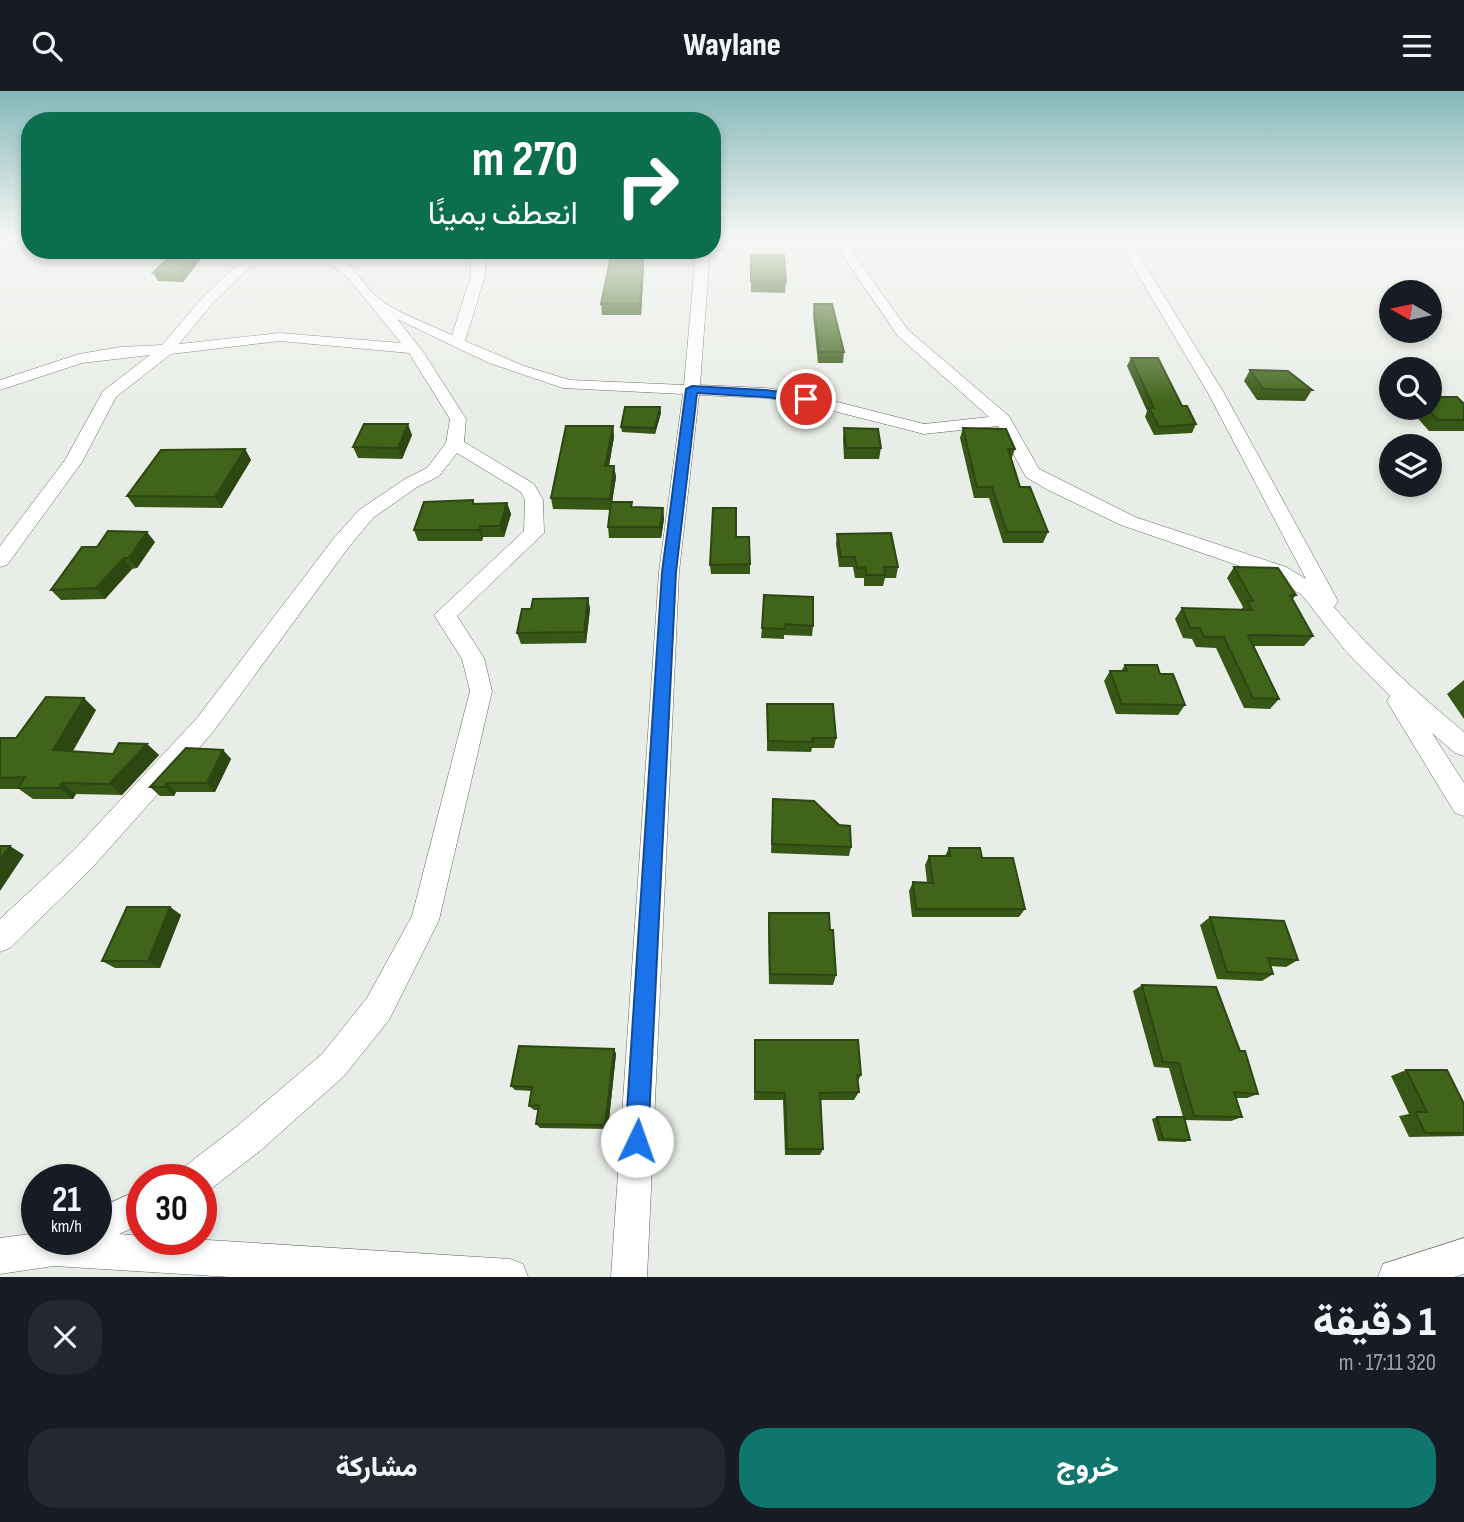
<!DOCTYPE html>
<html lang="ar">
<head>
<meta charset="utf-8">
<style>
	body { margin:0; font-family:"Sofia Sans Condensed",Vazirmatn,sans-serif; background:#242831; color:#f1f3f6; direction:rtl; height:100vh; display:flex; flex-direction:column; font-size:26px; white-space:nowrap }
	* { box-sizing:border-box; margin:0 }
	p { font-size:23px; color:#9ea1a6 }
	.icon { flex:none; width:38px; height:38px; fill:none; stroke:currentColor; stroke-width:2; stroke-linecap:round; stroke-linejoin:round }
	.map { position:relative; height:1186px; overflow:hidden; direction:ltr }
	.details { display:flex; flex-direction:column; background:#171b24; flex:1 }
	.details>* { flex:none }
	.guide { position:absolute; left:21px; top:21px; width:700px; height:147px; border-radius:28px; box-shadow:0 4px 10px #0003; direction:rtl; background:#0b6e4f; color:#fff; overflow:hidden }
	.needle { width:46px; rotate:279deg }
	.fabs { position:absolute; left:1379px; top:189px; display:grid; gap:14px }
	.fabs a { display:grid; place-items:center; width:63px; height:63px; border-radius:50%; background:#171b24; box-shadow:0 4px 10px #0003; font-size:35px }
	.speed { position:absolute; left:21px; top:1073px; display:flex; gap:14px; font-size:35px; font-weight:700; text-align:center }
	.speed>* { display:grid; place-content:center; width:91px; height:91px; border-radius:50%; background:#171b24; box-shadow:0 4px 10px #0003; line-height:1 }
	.speed small { font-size:18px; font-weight:400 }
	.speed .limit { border:10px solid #d22; background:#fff; color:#111 }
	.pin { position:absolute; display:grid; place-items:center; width:60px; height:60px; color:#fff; margin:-30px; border:4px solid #fff; border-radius:50%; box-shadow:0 2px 7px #0007 }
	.me { position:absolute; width:77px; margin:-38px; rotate:3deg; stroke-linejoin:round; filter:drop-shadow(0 0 5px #0008) }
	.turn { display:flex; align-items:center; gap:24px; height:147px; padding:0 28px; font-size:32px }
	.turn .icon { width:91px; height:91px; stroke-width:2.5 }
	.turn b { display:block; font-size:49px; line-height:60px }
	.round { display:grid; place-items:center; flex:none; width:74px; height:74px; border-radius:28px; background:#242831 }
	.head { display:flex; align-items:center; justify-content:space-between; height:119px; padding:0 28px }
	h1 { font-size:42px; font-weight:800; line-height:52px }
	.primary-button { display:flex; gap:14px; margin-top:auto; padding:14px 28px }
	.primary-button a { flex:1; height:80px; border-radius:28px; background:#0f766e; color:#fff; font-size:28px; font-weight:800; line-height:80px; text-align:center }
	.primary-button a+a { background:#242831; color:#f1f3f6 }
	header { display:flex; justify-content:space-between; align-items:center; height:91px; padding:0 28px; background:#171b24; font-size:32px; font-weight:800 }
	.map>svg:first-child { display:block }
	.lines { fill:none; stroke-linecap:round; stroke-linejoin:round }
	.minor-casing { stroke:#626560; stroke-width:1 }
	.minor { fill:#fff; fill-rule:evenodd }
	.wall { fill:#375716 }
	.shaded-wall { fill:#2d4712 }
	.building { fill:#40651a; stroke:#2d4712; stroke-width:2 }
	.route { fill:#1a73e8; stroke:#114b97; stroke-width:2 }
</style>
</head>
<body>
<header><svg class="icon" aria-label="menu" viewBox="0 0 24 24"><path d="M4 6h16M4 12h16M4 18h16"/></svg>Waylane<svg class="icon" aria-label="search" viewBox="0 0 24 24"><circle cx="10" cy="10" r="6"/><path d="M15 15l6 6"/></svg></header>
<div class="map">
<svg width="1464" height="1186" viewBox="0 0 1464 1186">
	<rect width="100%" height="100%" fill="#e9ede7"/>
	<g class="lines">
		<defs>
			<g id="minor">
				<path d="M829,145H841L908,239L1009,325L1039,378L1135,426L1286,476L1306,488L1208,302L1115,145H1127L1224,302L1338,510L1334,516C1373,562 1417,602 1464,641V665L1455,662L1432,642L1464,692V725L1455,722L1391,617L1387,610L1390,605L1344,558L1302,504L1272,486L1121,434L1048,399L1026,386L998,335L924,343L806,313L766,307L699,304L679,481L647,1186H611L659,481L683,303L563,297L489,272L397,228L424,262L466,328L464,351L534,393L543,409L544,442L457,525L484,567L492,600L439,829L389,929L344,985L260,1060L208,1100L201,1103V1088H179L184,1076L236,1036L322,963L367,907L412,825L470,600L462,568L434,524L524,440L525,409L521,401L457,362L439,385L417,396L373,427L348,457L213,641L91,778L10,857L0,861V828L73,760L197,627L334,447L359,419L405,388L427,377L446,352L450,328L409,262L280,250L171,263L116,306L82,371L7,474L0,476V455L65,369L103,300L150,264L82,272L0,299V289L79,263L121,256L162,254L202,207L253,159H267L212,213L179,253L280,242L401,252L348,187L313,159C350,159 357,191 382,210C398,222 433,235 452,244L471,185V159H485V185L465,250L524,275L570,289L684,294L696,159H710L700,294L766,297L806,303L924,333L989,326L898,245Z"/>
				<polygon points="142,1098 142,1133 119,1143 142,1145 142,1148 192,1148 510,1168 523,1173 528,1186 230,1186 54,1175 0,1183 0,1147 37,1142 37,1148 96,1148 96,1118"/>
				<polygon points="1464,1147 1464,1183 1454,1186 1378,1186 1383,1173"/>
			</g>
		</defs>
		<use href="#minor" class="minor-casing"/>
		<use href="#minor" class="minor"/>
	</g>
	<g class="wall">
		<polygon points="176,159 183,191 158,190 153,182"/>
		<polygon points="751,164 786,191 785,202 751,201"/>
		<polygon points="643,165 644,176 641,224 602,224 601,213"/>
		<polygon points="814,213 844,261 843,272 818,272 813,224"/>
		<polygon points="1131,267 1182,315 1196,333 1192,342 1154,344 1145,326 1147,320 1127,275"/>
		<polygon points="1250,279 1312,299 1305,310 1257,309 1244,290"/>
		<polygon points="1430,306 1464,313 1464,340 1429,340 1413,322 1416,317 1430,317"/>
		<polygon points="660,316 661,322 655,343 622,341 621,336"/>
		<polygon points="613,335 614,346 609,375 614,375 616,386 612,411 632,416 663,417 664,428 661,447 609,447 608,436 610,419 553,418 551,407"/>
		<polygon points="844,337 881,357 879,368 844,368 843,348"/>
		<polygon points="963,337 1015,358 1011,369 1020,396 1048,441 1043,452 1003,452 989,407 974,407 960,347"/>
		<polygon points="412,344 402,368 358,367 353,356"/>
		<polygon points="245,358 251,369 222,417 135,416 127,405"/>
		<polygon points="473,409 474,413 507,412 511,423 504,446 483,446 482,450 418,450 414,439"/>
		<polygon points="837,443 898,476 896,487 885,487 883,495 864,495 864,487 855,487 853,476 839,476 836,453"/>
		<polygon points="736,446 750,473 750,483 711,483 710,474"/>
		<polygon points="155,451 137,477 132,478 105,508 61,509 51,499 97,456"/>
		<polygon points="1234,476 1296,504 1293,508 1313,545 1304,555 1254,555 1279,608 1270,618 1244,617 1216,557 1196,556 1192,548 1183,547 1175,528 1182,517 1241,519 1243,516 1227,487"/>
		<polygon points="813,506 813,535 812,545 784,544 784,548 761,547 762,537"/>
		<polygon points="588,507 590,518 586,552 521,553 517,542 531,518"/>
		<polygon points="1125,574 1160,583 1185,614 1178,624 1116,623 1104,590 1110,580 1121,580"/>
		<polygon points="1464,589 1464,628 1447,603"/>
		<polygon points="767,613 836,647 834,657 812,657 811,661 767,660"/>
		<polygon points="96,619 73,660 113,663 147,653 159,664 122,704 76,703 73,708 33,708 19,698 0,698 0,647 16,647"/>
		<polygon points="223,659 231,668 215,701 176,701 174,705 160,705 150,696"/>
		<polygon points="773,708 851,756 849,765 771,762"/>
		<polygon points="949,757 982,767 1025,818 1019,826 912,826 909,800 913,791 927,791 925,774 929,765 945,765"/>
		<polygon points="170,816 181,824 160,877 115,877 102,870"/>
		<polygon points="769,822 830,839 836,884 833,894 769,893 768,833"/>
		<polygon points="1210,826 1298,869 1286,876 1270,875 1273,883 1262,890 1217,888 1200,834"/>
		<polygon points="1142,894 1240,960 1258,1003 1247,1007 1236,1007 1242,1026 1231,1030 1185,1029 1190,1049 1185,1051 1158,1050 1152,1028 1157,1026 1183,1026 1169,977 1154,976 1133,900"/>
		<polygon points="755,949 861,984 858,990 859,1001 854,1009 821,1009 823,1058 820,1064 785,1064 783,1009 754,1009"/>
		<polygon points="614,958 616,963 608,1038 540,1037 536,1033 538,1019 534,1019 529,1015 532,1000 515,999 511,995"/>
		<polygon points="1406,979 1464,1013 1464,1045 1409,1046 1399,1025 1409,1023 1391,985"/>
	</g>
	<g class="shaded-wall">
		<polygon points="197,159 208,159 183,191 178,182"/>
		<polygon points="643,165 644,176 641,224 640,213"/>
		<polygon points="660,316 661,322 655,343 655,337"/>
		<polygon points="408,333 412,344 402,368 398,357"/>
		<polygon points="613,335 614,346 607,386 605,375"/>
		<polygon points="245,358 251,369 222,417 215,406"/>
		<polygon points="614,375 616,386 611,419 610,408"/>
		<polygon points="507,412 511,423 504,446 500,435"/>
		<polygon points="663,417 664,428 661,447 660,436"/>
		<polygon points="480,435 483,446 482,450 479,439"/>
		<polygon points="147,441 155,451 137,477 129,467"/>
		<polygon points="124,467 132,478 105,508 96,497"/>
		<polygon points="588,507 590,518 586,552 584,541"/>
		<polygon points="84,607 96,619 67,670 53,659"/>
		<polygon points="147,653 159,664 122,704 109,693"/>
		<polygon points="223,659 231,668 215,701 207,692"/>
		<polygon points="62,692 76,703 73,708 59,697"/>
		<polygon points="167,692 176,701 174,705 165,696"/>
		<polygon points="10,755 24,764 0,800 0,769"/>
		<polygon points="170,816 181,824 160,877 148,870"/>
		<polygon points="614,958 616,963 608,1038 605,1034"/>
	</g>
	<g class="building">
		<polygon points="176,159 197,159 178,182 153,182"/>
		<polygon points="751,164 784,164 786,191 751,190"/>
		<polygon points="611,165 643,165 640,213 601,213"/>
		<polygon points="814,213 832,213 844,261 819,261"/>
		<polygon points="1131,267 1158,267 1182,315 1187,315 1196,333 1159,336 1149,317 1154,317"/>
		<polygon points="1250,279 1288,280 1312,299 1263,298"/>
		<polygon points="1430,306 1457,306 1464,313 1464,329 1438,329 1426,317 1430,317 1430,311 1432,311 1430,309"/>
		<polygon points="625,316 660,316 655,337 621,336"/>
		<polygon points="364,333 408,333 398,357 353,356"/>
		<polygon points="566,335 613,335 605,375 614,375 610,408 551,407"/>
		<polygon points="844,337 878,338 881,357 846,357"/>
		<polygon points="963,337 1006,338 1015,358 1008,358 1020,396 1030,396 1048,441 1007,441 992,396 977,396"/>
		<polygon points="245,358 215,406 127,405 161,359"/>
		<polygon points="473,409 473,413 507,412 500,435 480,435 479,439 414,439 424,411"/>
		<polygon points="611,411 632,411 631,416 663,417 660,436 608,436"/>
		<polygon points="713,417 736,417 736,446 749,446 750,473 710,474"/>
		<polygon points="108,440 147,441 129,467 124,467 96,497 51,499 82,456 97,456"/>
		<polygon points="891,442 898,476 884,476 885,484 866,484 866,476 857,477 855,466 841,466 837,443"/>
		<polygon points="1234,476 1278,477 1296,504 1290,504 1313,545 1248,544 1279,608 1253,607 1224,546 1204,546 1200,537 1190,537 1182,517 1252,519 1247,510 1253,510"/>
		<polygon points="764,504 813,506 813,535 785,533 785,538 762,537"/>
		<polygon points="588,507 584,541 517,542 522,518 531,518 533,508"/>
		<polygon points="1125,574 1157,574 1160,583 1173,583 1185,614 1122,613 1110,580 1127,580"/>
		<polygon points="46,606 84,607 53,659 113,663 119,652 147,653 109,693 62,692 59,697 18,697 25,686 0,687 0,647 16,647"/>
		<polygon points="767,613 833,613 836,647 812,647 813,651 768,650"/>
		<polygon points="186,657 223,659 207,692 167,692 165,696 150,696"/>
		<polygon points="773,708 814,710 839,734 850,735 851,756 772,753"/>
		<polygon points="0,755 10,755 0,769"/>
		<polygon points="949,757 980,757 982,767 1013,767 1025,818 916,818 913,791 933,792 929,765 950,765"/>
		<polygon points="127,816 170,816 148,870 102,870"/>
		<polygon points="769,822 829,822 830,839 833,839 836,884 770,883"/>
		<polygon points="1210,826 1284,830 1298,869 1268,867 1273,883 1227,881"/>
		<polygon points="1142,894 1216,896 1240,960 1245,960 1258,1003 1234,1001 1242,1026 1194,1025 1179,972 1163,971"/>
		<polygon points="755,949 858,949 861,984 857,984 859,1001 820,1002 823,1058 787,1058 785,1002 755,1001"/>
		<polygon points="519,955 614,958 605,1034 536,1033 539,1014 529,1015 532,996 511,995"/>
		<polygon points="1406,979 1447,979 1464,1013 1464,1042 1425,1042 1415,1021 1427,1021"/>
		<polygon points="1157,1026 1184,1026 1190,1049 1163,1048"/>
	</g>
	<linearGradient id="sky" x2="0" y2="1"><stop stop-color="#86b8b9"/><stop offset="0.47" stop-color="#f5f7f4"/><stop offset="1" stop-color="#f5f7f4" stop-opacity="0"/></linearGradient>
	<rect width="1464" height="311" fill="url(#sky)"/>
	<polygon class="route" points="692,295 766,299 806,305 812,308 806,311 766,306 697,302 676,481 648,1050 645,1059 637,1062 628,1059 625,1050 662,481 686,298"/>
</svg>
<div class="fabs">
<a><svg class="needle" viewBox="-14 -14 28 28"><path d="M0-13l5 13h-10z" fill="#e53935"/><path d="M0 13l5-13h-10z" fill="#9ea1a6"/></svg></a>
<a><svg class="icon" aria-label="search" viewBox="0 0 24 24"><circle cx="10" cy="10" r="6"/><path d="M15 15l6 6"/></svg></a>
<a><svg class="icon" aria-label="layers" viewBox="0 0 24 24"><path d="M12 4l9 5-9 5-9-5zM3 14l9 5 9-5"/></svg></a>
</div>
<div class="speed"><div>21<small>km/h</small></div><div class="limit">30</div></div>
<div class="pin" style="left:806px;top:308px;background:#d93025"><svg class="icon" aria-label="arrive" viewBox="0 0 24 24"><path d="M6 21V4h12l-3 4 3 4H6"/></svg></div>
<svg class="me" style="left:637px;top:1050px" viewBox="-20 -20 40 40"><circle r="19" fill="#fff"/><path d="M0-13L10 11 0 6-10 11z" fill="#1a73e8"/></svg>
<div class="guide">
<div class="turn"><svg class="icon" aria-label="right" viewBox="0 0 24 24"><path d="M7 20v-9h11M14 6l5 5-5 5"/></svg><div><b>270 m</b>انعطف يمينًا</div></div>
</div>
</div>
<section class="details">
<div class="head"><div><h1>1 دقيقة</h1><p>320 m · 17:11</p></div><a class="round"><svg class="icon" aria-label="close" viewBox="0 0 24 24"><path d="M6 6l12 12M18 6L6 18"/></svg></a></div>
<div class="primary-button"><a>خروج</a><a>مشاركة</a></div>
</section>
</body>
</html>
